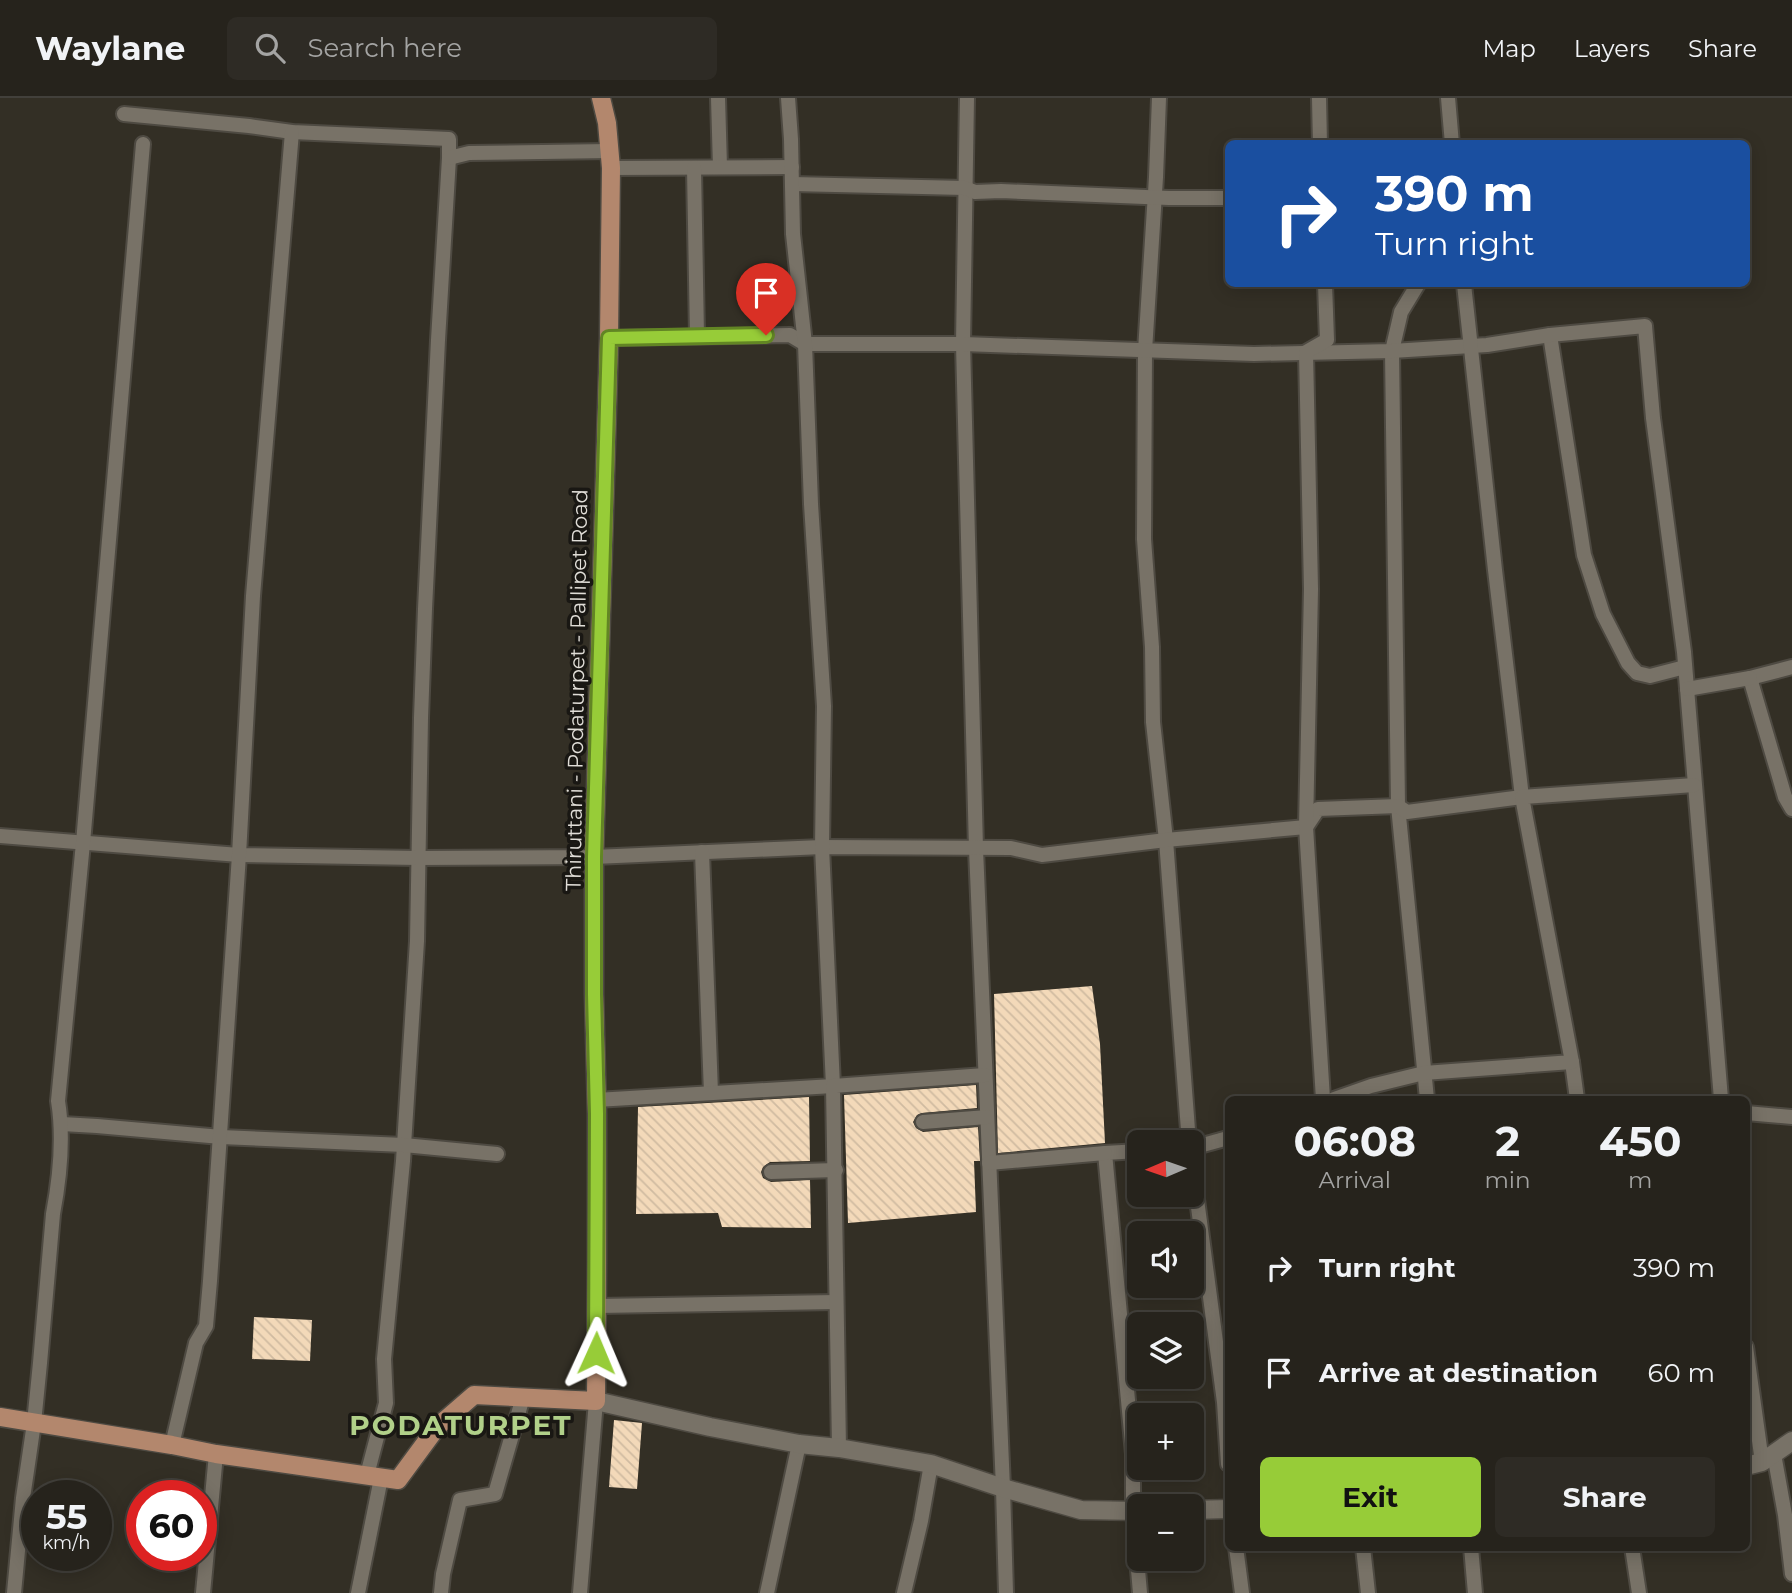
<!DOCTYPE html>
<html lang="en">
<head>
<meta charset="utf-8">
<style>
	body { margin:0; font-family:Montserrat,sans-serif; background:#2e2b25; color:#f1f3f6; height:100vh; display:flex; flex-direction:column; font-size:26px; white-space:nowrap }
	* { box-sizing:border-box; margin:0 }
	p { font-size:23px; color:#a4a4a3 }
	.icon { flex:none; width:38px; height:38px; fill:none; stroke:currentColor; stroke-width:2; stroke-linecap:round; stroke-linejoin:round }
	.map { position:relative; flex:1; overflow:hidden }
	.panel { position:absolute; left:1225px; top:998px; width:525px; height:455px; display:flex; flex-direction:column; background:#26231c; border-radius:10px; box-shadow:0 4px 18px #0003,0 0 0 2px #42403b }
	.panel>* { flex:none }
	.hud { position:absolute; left:1225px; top:42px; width:525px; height:147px; border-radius:10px; box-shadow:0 4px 18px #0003,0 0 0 2px #42403b; background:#1a4fa0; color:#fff; overflow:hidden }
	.needle { width:46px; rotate:268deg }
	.buttons { position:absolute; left:1127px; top:1032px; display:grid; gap:14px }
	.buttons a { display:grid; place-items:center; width:77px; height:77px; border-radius:10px; background:#26231c; box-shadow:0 4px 18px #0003,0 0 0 2px #42403b; font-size:35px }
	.speed { position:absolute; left:21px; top:1382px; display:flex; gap:14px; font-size:35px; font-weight:700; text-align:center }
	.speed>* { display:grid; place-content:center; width:91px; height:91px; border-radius:50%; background:#26231c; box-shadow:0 4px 18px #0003,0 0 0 2px #42403b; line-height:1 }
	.speed small { font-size:18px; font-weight:400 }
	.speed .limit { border:10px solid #d22; background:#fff; color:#111 }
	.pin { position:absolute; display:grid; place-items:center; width:60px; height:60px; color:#fff; margin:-72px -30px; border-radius:50% 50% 50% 0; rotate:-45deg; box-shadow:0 0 7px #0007 }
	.pin .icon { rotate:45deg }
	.me { position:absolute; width:77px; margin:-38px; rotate:1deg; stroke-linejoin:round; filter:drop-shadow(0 0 5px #0008) }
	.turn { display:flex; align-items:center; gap:24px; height:147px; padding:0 35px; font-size:32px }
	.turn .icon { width:91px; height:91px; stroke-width:2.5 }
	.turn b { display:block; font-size:49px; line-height:60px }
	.eta { display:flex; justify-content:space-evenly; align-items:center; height:119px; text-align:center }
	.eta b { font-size:42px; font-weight:700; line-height:49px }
	.button { display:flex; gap:14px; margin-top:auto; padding:14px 35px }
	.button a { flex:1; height:80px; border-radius:10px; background:#97cc38; color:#111; font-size:28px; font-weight:700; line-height:80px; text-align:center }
	.button a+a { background:#2e2b25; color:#f1f3f6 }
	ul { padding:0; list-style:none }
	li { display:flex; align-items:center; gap:21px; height:105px; padding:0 35px }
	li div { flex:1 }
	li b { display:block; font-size:26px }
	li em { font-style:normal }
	header { display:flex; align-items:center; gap:42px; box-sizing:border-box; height:98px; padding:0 35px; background:#26231c; border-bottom:2px solid #42403b }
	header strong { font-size:33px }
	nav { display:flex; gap:38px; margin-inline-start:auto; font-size:24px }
	.search { width:490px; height:63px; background:#2e2b25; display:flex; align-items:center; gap:18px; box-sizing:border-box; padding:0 24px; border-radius:10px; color:#a4a4a3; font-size:26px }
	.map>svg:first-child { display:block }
	.building { fill:url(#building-back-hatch) }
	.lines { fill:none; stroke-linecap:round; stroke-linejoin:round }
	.minor-casing { stroke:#4e4a42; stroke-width:18 }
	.secondary-casing { stroke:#4e4a42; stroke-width:21 }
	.primary-casing { stroke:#4e4a42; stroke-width:21 }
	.minor { stroke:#787267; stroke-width:14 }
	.secondary { stroke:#787267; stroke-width:18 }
	.primary { stroke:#b3876d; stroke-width:18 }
	.route-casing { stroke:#628524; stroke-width:18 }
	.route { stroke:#97cc38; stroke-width:12 }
	.labels { text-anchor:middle; stroke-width:7; stroke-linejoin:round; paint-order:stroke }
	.street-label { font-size:21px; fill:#e0ddd7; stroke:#191713 }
	.district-label { font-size:28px; font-weight:bold; letter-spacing:2px; fill:#b1d089; stroke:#191713 }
</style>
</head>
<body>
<header>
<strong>Waylane</strong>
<div class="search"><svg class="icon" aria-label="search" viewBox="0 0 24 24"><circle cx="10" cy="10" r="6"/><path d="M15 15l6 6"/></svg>Search here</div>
<nav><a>Map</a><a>Layers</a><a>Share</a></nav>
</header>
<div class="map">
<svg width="1792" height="1495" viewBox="0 0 1792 1495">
	<defs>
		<pattern id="building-back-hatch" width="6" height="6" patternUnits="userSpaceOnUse" patternTransform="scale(1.75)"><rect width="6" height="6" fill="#f3d9b9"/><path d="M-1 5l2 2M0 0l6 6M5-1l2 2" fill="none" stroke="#d0bba1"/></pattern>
	</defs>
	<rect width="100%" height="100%" fill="#332f25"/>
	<g class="building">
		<polygon points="1092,888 1100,946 1105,1045 998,1055 994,896"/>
		<polygon points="976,987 977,1010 922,1015 917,1017 913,1024 916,1030 923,1034 978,1029 980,1063 974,1063 976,1114 848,1125 844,997"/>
		<polygon points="809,999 810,1063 770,1064 763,1069 761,1074 763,1080 771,1084 810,1082 811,1130 722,1129 718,1115 636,1116 638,1009"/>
		<polygon points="254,1219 312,1222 310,1263 252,1261"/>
		<polygon points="614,1322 642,1325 637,1391 609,1389"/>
	</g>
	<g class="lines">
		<defs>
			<g id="minor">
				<polyline points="718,0 720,69"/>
				<polyline points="967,0 963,246 976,751 1003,1390 1006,1495"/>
				<polyline points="1159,0 1156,79 1145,253 1144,441 1152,549 1153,624 1166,742 1189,1045"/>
				<polyline points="1319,0 1320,46"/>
				<polyline points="1448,0 1452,46"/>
				<polyline points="124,16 249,28 292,34 449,41 449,60 438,242 425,511 421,620 417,843 403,1063 384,1261 386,1305 367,1377"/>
				<polyline points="449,60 469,55 610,53"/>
				<polyline points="611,70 792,69"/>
				<polyline points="694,70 697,238"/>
				<polyline points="792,86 965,90 975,94 1001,93 1169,100 1228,100"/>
				<polyline points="1418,186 1401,214 1392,253 1398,708 1427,1001"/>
				<polyline points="1550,237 1584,457 1603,516 1628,565 1637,575 1650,578 1685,569"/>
				<polyline points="609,240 790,237 805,246 963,246 1254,256 1392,253 1487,247 1550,237 1645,228 1653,320 1684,554 1721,1001"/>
				<polyline points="1792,569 1750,580 1785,699 1792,711"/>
				<polyline points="1687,591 1750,580"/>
				<polyline points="0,738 239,757 418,760 594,759 822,749 1011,750 1042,757 1166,742 1306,729 1318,711 1398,708 1407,714 1522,699 1495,472 1464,186"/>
				<polyline points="702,754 711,995"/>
				<polyline points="1572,964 1577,1001"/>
				<polyline points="1323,1001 1306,729 1311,491 1306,254 1327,242 1325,186"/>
				<polyline points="1334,1001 1371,988 1424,975 1572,964 1522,699 1694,687"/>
				<polyline points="596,1002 833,988 822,749 824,608 811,406 805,246 793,136 791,41 788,0"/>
				<polyline points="1746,1015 1792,1019"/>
				<polyline points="923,1024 987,1019"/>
				<polyline points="62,1026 97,1028 221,1039 404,1047 497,1056"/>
				<polyline points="1192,1050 1228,1040"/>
				<polyline points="1139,1053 1105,1055 1133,1356 1133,1413 1140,1495"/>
				<polyline points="1192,1064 1224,1304 1228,1366"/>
				<polyline points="989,1065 1105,1055"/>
				<polyline points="771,1074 836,1072"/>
				<polyline points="597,1208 836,1204"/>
				<polyline points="1746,1249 1762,1364"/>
				<polyline points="172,1347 196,1245 206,1228 210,1183 239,757 253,498 292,34"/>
				<polyline points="839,1350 833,988 985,977"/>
				<polyline points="1774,1356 1785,1417 1792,1476"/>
				<polyline points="1236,1449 1242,1495"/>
				<polyline points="1363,1449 1368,1495"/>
				<polyline points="1471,1449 1475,1495"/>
				<polyline points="1632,1449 1639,1495"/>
				<path d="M14,1495L23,1400L34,1325L40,1265L53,1116C60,1079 64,1040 58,1003L83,745L143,46"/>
				<polyline points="203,1495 216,1356"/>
				<polyline points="358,1495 381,1380"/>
				<polyline points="441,1495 443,1476 460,1402 495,1396 523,1299"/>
				<polyline points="580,1495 596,1303"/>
				<polyline points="767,1495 799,1346"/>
				<polyline points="904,1495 921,1423 931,1366"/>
			</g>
			<g id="secondary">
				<polyline points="596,1303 710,1329 799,1346 839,1350 931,1366 1003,1390 1081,1412 1139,1413"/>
				<polyline points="1746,1368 1762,1364 1792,1343"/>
				<polyline points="1192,1412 1228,1411"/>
			</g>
			<polyline id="primary" points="0,1319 172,1347 216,1356 398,1382 437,1329 474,1297 596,1303 597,1164 597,1016 594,896 594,759 609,240 611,70 607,25 601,0"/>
		</defs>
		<use href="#minor" class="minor-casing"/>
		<use href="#secondary" class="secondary-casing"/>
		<use href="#primary" class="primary-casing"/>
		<use href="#minor" class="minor"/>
		<use href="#secondary" class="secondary"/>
		<use href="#primary" class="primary"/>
	</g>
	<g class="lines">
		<defs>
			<polyline id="route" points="596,1255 597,1016 594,896 594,759 609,240 766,237"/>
		</defs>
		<use href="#route" class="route-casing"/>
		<use href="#route" class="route"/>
	</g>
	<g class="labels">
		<g class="street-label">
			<text transform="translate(577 592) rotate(-89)" y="7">Thiruttani - Podaturpet - Pallipet Road</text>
		</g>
		<g class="district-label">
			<text x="461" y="1337">PODATURPET</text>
		</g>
	</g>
</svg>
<div class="buttons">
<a><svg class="needle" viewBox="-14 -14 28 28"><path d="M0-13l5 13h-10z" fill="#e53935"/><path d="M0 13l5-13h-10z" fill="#a4a4a3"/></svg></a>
<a><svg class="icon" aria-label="sound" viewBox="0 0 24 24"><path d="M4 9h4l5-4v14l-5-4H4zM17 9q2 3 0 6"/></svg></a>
<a><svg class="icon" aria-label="layers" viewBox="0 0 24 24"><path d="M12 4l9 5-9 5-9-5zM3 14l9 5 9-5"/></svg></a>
<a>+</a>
<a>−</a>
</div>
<div class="speed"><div>55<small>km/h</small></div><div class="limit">60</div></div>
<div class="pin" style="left:766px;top:237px;background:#d93025"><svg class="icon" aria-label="arrive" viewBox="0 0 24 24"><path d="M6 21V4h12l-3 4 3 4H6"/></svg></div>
<svg class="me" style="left:596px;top:1255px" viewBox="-20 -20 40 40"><path d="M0-17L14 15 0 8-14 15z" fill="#97cc38" stroke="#fff" stroke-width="4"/></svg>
<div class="hud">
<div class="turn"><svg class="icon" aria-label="right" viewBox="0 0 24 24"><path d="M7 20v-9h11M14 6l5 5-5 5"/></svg><div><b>390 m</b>Turn right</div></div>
</div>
<section class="panel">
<div class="eta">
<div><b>06:08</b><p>Arrival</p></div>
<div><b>2</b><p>min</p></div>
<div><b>450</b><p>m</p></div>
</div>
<ul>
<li><svg class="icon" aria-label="right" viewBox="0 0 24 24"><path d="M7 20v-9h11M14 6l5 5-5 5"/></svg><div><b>Turn right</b></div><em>390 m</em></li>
<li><svg class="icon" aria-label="arrive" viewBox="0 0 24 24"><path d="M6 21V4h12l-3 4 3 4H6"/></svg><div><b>Arrive at destination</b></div><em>60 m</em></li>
</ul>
<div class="button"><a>Exit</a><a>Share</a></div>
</section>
</div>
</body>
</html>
